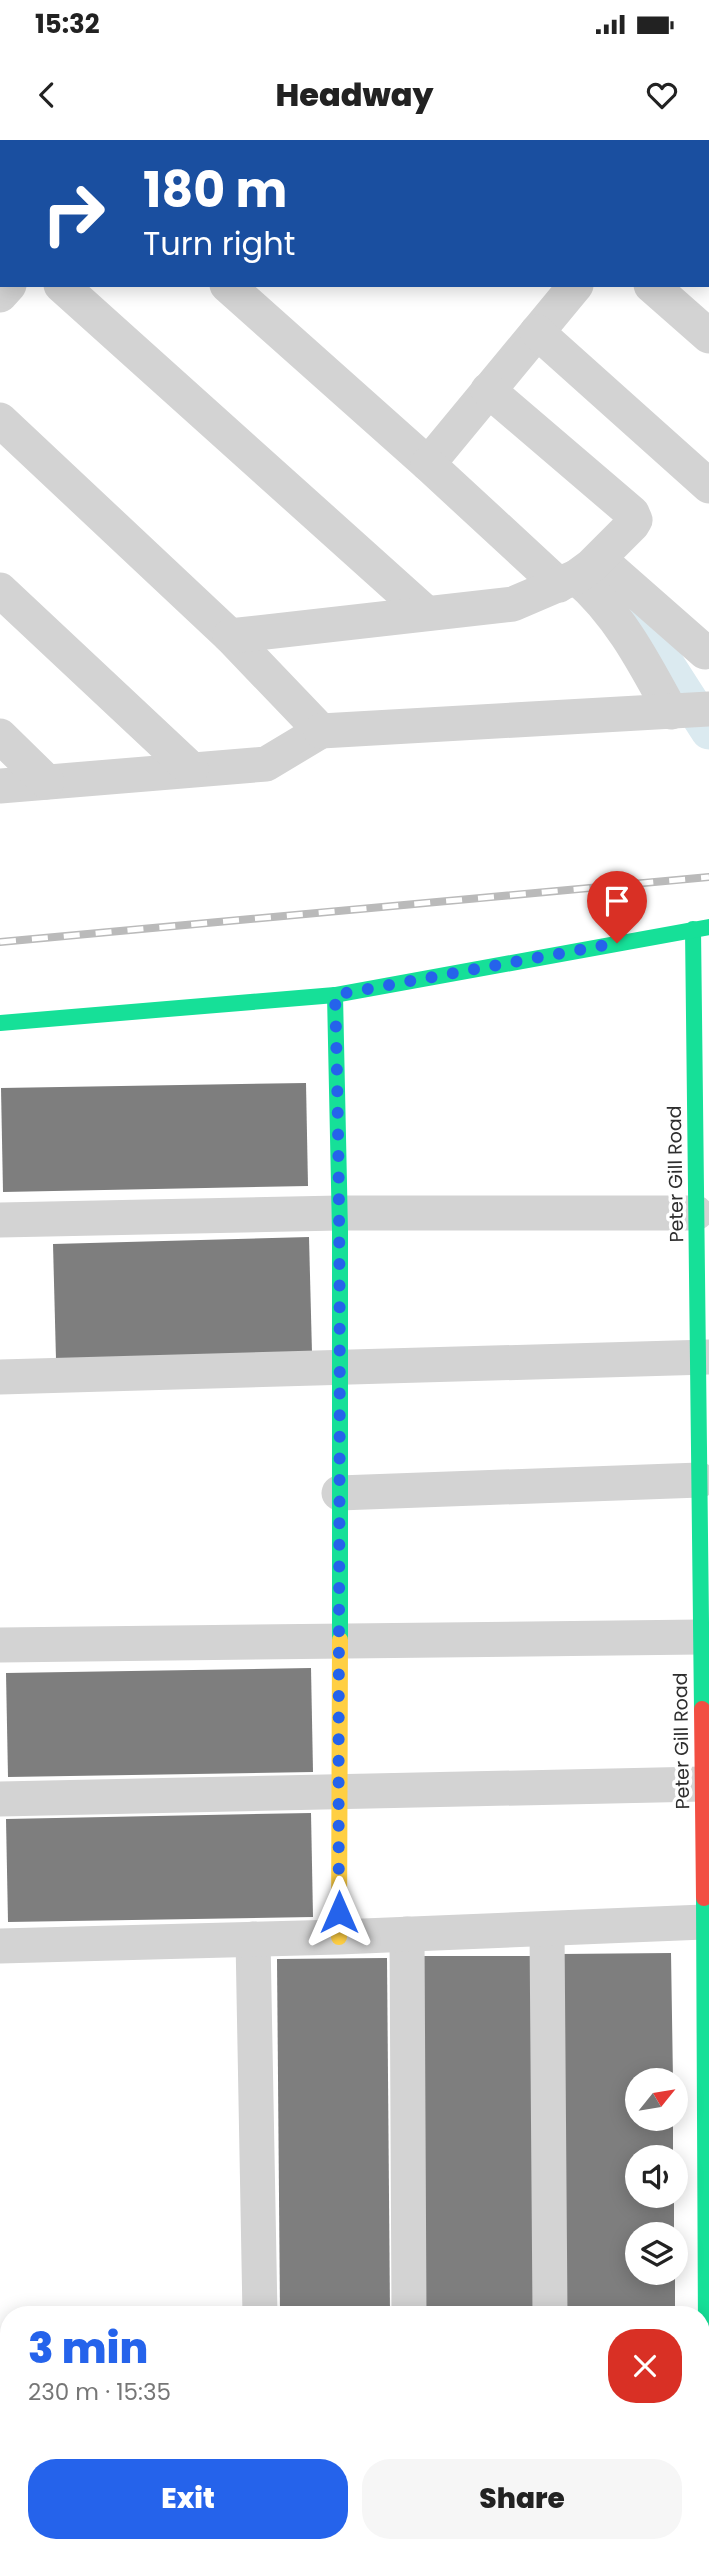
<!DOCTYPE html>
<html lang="en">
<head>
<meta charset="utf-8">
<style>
	body { margin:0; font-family:Poppins,sans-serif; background:#f6f6f6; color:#222; height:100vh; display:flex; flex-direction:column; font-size:26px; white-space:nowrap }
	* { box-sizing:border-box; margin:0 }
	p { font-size:23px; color:#767676 }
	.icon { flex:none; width:38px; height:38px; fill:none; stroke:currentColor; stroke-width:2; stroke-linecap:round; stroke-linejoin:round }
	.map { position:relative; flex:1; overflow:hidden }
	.panel { position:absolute; left:0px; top:2166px; width:710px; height:247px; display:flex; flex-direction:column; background:#fff; border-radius:28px 28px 0 0; box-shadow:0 4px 18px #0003 }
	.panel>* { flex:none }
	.banner { position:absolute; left:0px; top:0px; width:710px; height:147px; box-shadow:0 4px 18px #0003; background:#1a4fa0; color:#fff; overflow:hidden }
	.needle { width:46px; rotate:60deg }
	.tools { position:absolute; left:625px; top:1928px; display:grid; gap:14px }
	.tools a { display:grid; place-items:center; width:63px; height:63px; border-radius:50%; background:#fff; box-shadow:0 4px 18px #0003; font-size:35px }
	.pin { position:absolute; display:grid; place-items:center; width:60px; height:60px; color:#fff; margin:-72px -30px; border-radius:50% 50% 50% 0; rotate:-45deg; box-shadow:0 0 7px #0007 }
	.pin .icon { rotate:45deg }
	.me { position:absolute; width:77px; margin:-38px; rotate:0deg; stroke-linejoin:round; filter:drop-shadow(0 0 5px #0008) }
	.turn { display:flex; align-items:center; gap:24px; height:147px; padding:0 28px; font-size:32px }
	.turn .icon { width:91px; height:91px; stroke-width:2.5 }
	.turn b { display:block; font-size:49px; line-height:60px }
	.round { display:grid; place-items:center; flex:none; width:74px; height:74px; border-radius:28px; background:#f6f6f6 }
	.summary { display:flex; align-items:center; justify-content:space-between; height:119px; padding:0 28px }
	h1 { font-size:42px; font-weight:800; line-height:52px; color:#2563eb }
	.button { display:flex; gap:14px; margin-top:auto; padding:14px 28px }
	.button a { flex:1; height:80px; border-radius:28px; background:#2563eb; color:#fff; font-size:28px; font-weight:800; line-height:80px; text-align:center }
	.button a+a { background:#f6f6f6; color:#222 }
	.status { display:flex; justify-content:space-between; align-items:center; height:49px; padding:0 35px; background:#fff; direction:ltr }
	.status svg { height:19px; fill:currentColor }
	header { display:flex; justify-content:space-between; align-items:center; height:91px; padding:0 28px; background:#fff; font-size:32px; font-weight:800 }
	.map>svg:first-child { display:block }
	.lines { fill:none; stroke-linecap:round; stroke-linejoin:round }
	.canal { stroke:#dbeaf0; stroke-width:37 }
	.building { fill:#7e7e7e }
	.street { stroke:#d3d3d3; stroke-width:35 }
	.fast { stroke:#16e098; stroke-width:16 }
	.slow { stroke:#ffcf43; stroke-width:16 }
	.jam { stroke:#f24e42; stroke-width:16 }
	.rail-casing { stroke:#bababa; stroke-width:8 }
	.rail { stroke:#fff; stroke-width:5; stroke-dasharray:16; stroke-linecap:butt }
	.route { stroke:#2563eb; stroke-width:12; stroke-dasharray:0 21.6 }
	.labels { text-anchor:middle; stroke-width:7; stroke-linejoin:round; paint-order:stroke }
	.street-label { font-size:19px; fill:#2e2e2e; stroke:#fff }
</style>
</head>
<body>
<div class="status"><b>15:32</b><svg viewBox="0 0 49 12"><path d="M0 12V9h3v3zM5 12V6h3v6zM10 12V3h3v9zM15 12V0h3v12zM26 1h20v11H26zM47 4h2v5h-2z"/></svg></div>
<header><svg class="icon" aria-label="back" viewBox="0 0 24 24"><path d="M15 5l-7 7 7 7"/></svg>Headway<svg class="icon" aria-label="heart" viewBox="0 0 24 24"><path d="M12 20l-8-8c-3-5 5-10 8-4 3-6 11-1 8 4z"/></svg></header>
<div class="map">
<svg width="709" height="2412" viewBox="0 0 709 2412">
	<rect width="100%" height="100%" fill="#fff"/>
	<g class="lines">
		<polyline class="canal" points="621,454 709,591"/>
	</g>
	<g class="building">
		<polygon points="306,943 308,1046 3,1052 1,948"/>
		<polygon points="309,1097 312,1213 56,1219 53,1104"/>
		<polygon points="311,1528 313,1632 8,1637 6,1533"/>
		<polygon points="311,1673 313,1777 8,1782 6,1679"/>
		<polygon points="671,1813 673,1941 637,1941 637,1979 673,1979 673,2018 637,2018 637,2056 674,2056 674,2095 637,2095 637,2133 675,2133 675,2175 565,2175 561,1814"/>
		<polygon points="421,1816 531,1816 535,2175 425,2175"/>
		<polygon points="387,1818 390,2175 280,2175 277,1819"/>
		<rect x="282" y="2404" width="110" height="8"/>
		<rect x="427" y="2404" width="110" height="8"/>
		<rect x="568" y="2404" width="109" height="8"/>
	</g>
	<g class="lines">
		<g class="street">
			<polyline points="703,2 705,0"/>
			<polyline points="61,145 426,473"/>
			<polyline points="227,145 428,324 576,145"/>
			<polyline points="651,145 709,196"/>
			<polyline points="0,155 9,145"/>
			<polyline points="537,192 709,346"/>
			<polyline points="0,280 230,496 321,591 266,624 0,646"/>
			<polyline points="428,324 559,445"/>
			<polyline points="599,419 705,512"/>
			<path d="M576,437C618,472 645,524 671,572"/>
			<polyline points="0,450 191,629"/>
			<polyline points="230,496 513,464 576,437 591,426 632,385 635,380 632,373 488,250"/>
			<polyline points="321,591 709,569"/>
			<polyline points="0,596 47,642"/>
			<polyline points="0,1080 339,1073 696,1073"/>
			<polyline points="0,1237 709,1217"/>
			<polyline points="339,1353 700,1340"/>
			<polyline points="0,1505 701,1497"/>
			<polyline points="0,1659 703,1644"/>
			<polyline points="547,1789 550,2175"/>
			<polyline points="407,1794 409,2175"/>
			<polyline points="253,1799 260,2175"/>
			<polyline points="0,1806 339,1797 704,1782"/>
			<polyline points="0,2244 9,2244"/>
			<polyline points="264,2404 264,2412"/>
			<polyline points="411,2404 411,2412"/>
			<polyline points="553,2404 553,2412"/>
		</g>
		<g class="fast">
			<polyline points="693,789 702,1569"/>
			<polyline points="335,855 340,1091 340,1500"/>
			<polyline points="0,883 335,855 709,787"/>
			<polyline points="704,1758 707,2412"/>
		</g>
		<polyline class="slow" points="339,1797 340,1500"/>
		<polyline class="jam" points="702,1569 704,1758"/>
		<defs>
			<polyline id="rail" points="0,802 709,737"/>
		</defs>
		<use href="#rail" class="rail-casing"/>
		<use href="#rail" class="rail"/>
	</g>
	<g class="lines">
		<path class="route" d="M339,1772C337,1467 344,1161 335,855L617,803"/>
	</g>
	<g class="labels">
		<g class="street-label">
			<text transform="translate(675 1034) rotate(-91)" y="7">Peter Gill Road</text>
			<text transform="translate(681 1601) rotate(-91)" y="7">Peter Gill Road</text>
		</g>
	</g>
</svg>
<div class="tools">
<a><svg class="needle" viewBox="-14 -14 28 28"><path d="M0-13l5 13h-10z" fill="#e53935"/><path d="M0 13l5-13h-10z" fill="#767676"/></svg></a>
<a><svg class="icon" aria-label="sound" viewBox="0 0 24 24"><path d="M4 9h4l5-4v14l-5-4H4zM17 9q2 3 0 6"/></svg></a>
<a><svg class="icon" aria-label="layers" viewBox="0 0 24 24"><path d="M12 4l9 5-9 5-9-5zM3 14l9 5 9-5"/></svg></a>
</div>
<div class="pin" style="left:617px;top:803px;background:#d93025"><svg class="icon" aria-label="arrive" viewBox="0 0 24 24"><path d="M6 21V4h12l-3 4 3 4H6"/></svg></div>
<svg class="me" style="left:339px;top:1772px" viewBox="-20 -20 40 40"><path d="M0-17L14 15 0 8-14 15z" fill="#2563eb" stroke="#fff" stroke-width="4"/></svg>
<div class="banner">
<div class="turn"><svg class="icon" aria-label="right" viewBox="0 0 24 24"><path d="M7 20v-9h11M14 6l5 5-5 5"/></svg><div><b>180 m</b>Turn right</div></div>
</div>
<section class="panel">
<div class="summary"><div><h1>3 min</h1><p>230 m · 15:35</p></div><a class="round" style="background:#d93025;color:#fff"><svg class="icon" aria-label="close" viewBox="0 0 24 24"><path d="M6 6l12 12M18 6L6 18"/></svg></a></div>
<div class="button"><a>Exit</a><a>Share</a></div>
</section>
</div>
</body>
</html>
